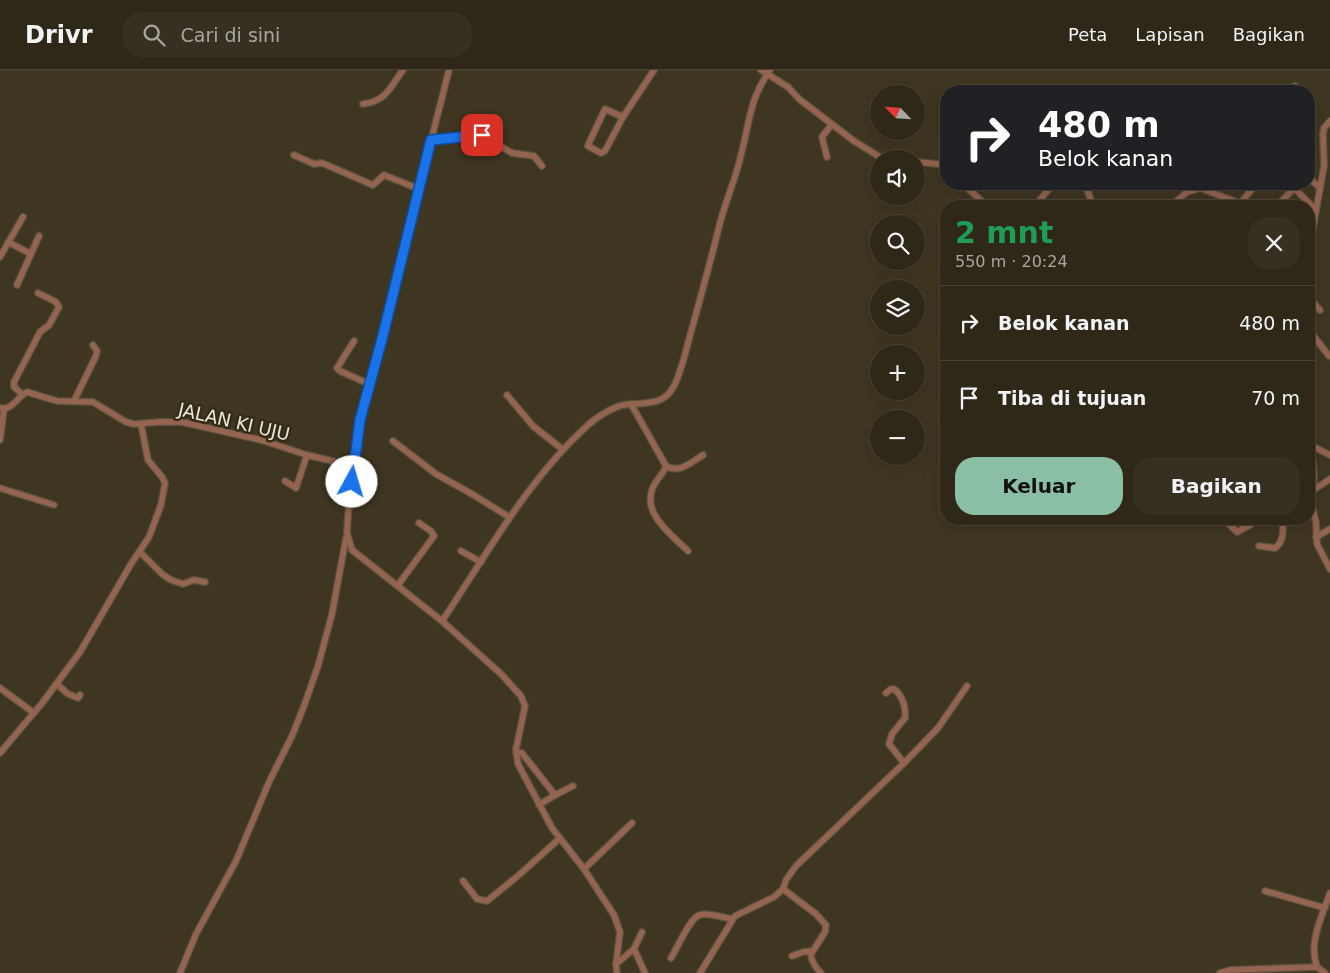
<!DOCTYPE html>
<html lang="id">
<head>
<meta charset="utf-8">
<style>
	body { margin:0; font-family:"DejaVu Sans",sans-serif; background:#373022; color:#f1f3f6; height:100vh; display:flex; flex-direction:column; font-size:19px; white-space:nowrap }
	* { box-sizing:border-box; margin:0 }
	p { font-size:16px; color:#a7a6a2 }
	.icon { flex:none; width:28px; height:28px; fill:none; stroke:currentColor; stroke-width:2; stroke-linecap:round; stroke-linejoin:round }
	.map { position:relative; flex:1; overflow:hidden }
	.side { position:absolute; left:940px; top:130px; width:375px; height:325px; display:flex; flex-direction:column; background:#2f2819; border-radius:20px; box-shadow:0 5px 20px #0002,0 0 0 1px #4a4438 }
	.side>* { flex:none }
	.top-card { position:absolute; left:940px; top:15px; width:375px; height:105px; border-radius:20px; box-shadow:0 5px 20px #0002,0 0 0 1px #4a4438; background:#202124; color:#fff; overflow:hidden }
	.needle { width:32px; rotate:295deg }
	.buttons { position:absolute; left:870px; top:15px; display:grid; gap:10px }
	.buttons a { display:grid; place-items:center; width:55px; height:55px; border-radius:50%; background:#2f2819; box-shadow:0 5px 20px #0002,0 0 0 1px #4a4438; font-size:25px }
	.pin { position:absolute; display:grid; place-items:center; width:42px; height:42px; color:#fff; margin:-21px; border-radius:10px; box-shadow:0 2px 8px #0006 }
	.me { position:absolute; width:55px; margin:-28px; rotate:6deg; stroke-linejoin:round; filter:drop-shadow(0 0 4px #0008) }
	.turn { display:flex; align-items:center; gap:18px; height:105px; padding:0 15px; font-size:22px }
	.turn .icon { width:65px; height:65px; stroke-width:2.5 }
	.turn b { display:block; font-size:35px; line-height:42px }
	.round { display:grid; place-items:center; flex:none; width:52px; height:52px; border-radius:20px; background:#373022 }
	.head { display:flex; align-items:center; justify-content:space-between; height:85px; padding:0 15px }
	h1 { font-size:30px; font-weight:700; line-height:38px; color:#1e9e55 }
	.action { display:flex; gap:10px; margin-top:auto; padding:10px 15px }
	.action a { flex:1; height:58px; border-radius:20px; background:#8abfa5; color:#111; font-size:20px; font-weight:700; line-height:58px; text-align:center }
	.action a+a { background:#373022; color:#f1f3f6 }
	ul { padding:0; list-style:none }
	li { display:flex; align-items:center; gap:15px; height:75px; padding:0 15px; border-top:1px solid #4a4438 }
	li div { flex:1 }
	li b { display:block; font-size:19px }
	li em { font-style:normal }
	header { display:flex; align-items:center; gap:30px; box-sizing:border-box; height:70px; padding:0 25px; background:#2f2819; border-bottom:1px solid #4a4438 }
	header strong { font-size:24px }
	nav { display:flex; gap:28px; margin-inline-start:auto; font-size:18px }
	.search { width:350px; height:45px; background:#373022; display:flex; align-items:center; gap:12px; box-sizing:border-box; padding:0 18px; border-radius:20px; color:#a7a6a2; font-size:19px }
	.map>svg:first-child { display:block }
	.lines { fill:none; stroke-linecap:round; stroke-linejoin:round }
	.minor-casing { stroke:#5b523f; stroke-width:8 }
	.minor { stroke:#956450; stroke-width:5.5 }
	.route-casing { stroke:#114b97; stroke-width:12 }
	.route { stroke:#1a73e8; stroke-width:9 }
	.labels { text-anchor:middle; stroke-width:5; stroke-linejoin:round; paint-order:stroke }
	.street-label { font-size:18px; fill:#ece7da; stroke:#342c17 }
</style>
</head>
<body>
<header>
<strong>Drivr</strong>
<div class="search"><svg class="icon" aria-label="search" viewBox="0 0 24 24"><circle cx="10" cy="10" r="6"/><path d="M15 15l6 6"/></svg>Cari di sini</div>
<nav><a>Peta</a><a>Lapisan</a><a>Bagikan</a></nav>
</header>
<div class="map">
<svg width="1330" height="903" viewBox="0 0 1330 903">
	<rect width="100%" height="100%" fill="#3f3621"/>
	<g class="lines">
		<defs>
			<g id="minor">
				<polyline points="449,0 400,193 382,269 360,350 348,445 347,463 352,480 442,551 501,604 521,626 525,636 516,679 518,694 552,758 584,799 614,845 620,862 616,894 617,903"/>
				<polyline points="761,0 788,17 799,29 854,71 883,89"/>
				<polyline points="1288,21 1295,16"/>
				<path d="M363,34C387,31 390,17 403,0"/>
				<polyline points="623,47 605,39 589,73 588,76 601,83 605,81 623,47 654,0"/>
				<polyline points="431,70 482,65 512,83 534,86 542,96"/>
				<polyline points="294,85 314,94 322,93 373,115 384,105 419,119"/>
				<polyline points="827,87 822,67 832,54"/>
				<polyline points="916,92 938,94 946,96"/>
				<polyline points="1309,108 1320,118"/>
				<polyline points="963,114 987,136"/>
				<polyline points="1083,114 1086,116 1093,136"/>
				<polyline points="1294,118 1316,140"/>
				<polyline points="1241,133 1252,119 1254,114"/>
				<polyline points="1035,136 1053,114"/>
				<polyline points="1171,136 1187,122 1200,118 1247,136"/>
				<polyline points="1224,136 1229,129"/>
				<polyline points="1277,136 1298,114"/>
				<polyline points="1309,171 1312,163 1324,96 1323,64 1324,58 1330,51"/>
				<polyline points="8,172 31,184"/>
				<polyline points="0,187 23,147"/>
				<polyline points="17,215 39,166"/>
				<polyline points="1309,228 1320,240"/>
				<polyline points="1309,260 1329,286"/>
				<polyline points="354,271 337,298 340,301 369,314"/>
				<polyline points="22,324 14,317 14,312 40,262 49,255 59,237 56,232 38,223"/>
				<polyline points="507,325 533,356 562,379"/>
				<polyline points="74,331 96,286 97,281 93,275"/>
				<path d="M631,334L666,396C663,405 655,410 652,420C643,445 673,466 688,481"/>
				<path d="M0,338C12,341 17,327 27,322L57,331L93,332L126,352L134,354L159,352H182L261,370L307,385L353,396"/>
				<polyline points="0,370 4,339"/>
				<polyline points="393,371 436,404 472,424 509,447"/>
				<path d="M1309,371C1313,388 1318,414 1309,430"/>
				<polyline points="1310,375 1330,385"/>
				<path d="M666,396C680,404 691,392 703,385"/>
				<polyline points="285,411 296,418 307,385"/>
				<polyline points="0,418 54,435"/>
				<polyline points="1312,421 1330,409"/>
				<polyline points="1310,428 1316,452 1317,474 1330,499"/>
				<polyline points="1224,449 1237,462 1250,455"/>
				<polyline points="1279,449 1283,451 1290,449"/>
				<polyline points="1316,467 1330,459"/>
				<path d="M1259,476L1275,478C1284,471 1283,462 1283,451"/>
				<polyline points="461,481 481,492"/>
				<polyline points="140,482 162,504 171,510 183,514 194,510 205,512"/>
				<polyline points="398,515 434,466 431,461 419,453"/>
				<path d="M442,551C488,483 527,410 588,355C599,345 617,334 632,334C648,333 665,334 674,316C682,300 686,280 691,262C701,226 711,190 720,153C726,130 736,108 741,85C750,51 749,30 770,0"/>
				<polyline points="57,614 68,624 78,628 80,625"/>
				<polyline points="0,618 34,643"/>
				<path d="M886,623L891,619H894C903,626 906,638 905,648L892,664L889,674L904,693"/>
				<polyline points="516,682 522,683 555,725 539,735"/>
				<polyline points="0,683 43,632 80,582 131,494 149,467 161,435 165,413 162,407 148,390 141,354"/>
				<polyline points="555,725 573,716"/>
				<polyline points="584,799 632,753"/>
				<polyline points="463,811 477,829 487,831 519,805 559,769"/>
				<path d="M783,819L816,844L826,855L825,862L811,884C811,892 816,898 821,903"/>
				<polyline points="1265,821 1325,838"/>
				<polyline points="634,879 645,903"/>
				<polyline points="792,886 803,882 813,881"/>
				<path d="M671,888C677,879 690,847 700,845C709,842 723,848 732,849"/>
				<polyline points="616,894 634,879 642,862"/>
				<polyline points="180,903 196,864 236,791 269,712 292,666 304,636 318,596 332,544 346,468"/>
				<polyline points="700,903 735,846 774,827 783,819 786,810 796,796 904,693 938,658 967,616"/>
				<polyline points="1220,903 1230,900 1317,897"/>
				<path d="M1325,903L1317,897C1308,873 1322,846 1330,823"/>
			</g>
		</defs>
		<use href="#minor" class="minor-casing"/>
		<use href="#minor" class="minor"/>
	</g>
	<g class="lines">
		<defs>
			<polyline id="route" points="352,412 360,350 382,269 431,70 482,65"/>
		</defs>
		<use href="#route" class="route-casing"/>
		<use href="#route" class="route"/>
	</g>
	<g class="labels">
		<g class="street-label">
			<text transform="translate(234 352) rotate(13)" y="6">JALAN KI UJU</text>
		</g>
	</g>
</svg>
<div class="buttons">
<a><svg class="needle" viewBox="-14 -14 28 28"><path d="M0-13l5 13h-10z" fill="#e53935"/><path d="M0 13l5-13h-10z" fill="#a7a6a2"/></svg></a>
<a><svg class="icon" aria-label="sound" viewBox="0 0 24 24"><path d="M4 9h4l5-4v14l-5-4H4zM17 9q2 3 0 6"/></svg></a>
<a><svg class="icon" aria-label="search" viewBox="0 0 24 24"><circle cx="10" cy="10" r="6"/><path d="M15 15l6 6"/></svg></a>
<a><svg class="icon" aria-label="layers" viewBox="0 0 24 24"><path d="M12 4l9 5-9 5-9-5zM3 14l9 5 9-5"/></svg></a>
<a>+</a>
<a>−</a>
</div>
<div class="pin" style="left:482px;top:65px;background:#d93025"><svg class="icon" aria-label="arrive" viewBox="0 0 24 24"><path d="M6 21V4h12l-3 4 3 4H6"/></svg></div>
<svg class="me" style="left:352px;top:412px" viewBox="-20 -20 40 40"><circle r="19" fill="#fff"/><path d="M0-13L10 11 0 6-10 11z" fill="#1a73e8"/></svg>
<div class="top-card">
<div class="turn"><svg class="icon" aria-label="right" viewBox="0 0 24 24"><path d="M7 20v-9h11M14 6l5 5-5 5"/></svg><div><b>480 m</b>Belok kanan</div></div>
</div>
<section class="side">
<div class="head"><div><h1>2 mnt</h1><p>550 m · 20:24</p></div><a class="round"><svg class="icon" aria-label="close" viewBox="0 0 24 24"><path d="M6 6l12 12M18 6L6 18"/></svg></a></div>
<ul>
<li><svg class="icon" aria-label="right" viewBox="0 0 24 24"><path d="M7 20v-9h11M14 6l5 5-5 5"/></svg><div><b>Belok kanan</b></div><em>480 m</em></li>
<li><svg class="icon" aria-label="arrive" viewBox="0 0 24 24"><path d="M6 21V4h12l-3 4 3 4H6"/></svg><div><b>Tiba di tujuan</b></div><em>70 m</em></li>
</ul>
<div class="action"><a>Keluar</a><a>Bagikan</a></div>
</section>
</div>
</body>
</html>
